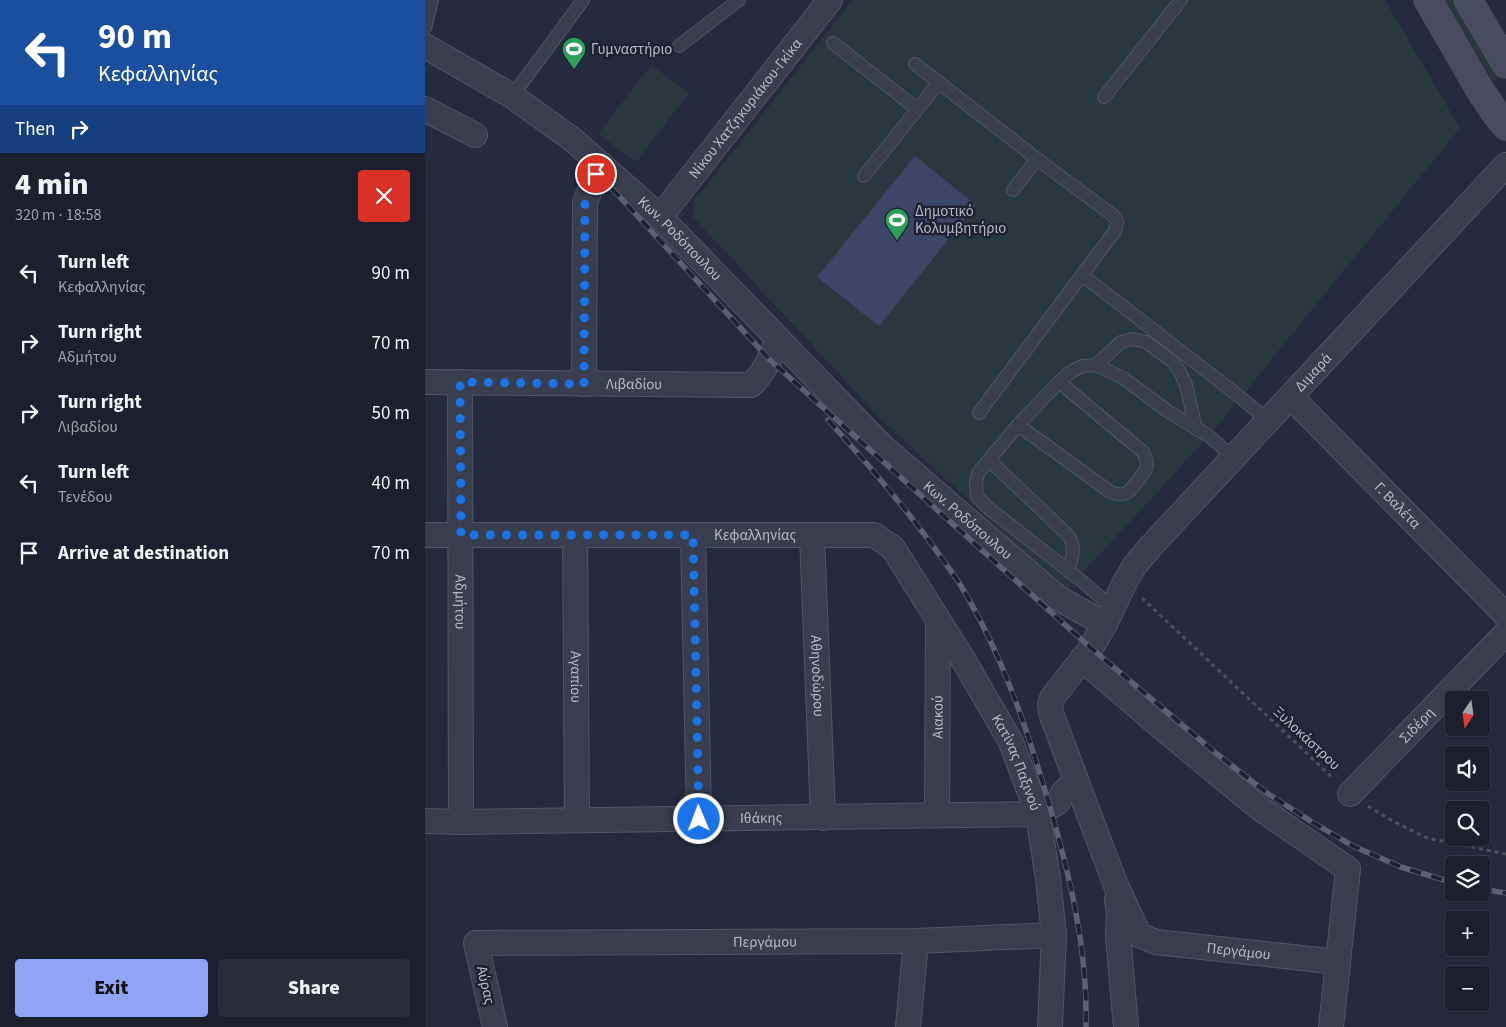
<!DOCTYPE html>
<html lang="en">
<head>
<meta charset="utf-8">
<style>
	body { margin:0; font-family:"Source Sans 3",sans-serif; background:#292d3a; color:#f1f3f6; height:100vh; display:flex; flex-direction:column; font-size:19px; white-space:nowrap }
	* { box-sizing:border-box; margin:0 }
	p { font-size:16px; color:#a0a3aa }
	.icon { flex:none; width:28px; height:28px; fill:none; stroke:currentColor; stroke-width:2; stroke-linecap:round; stroke-linejoin:round }
	.map { position:relative; flex:1; overflow:hidden }
	.side { display:flex; flex-direction:column; background:#1c202e; width:425px }
	.side>* { flex:none }
	.top-card { background:#1a4fa0; color:#fff; overflow:hidden }
	.needle { width:32px; rotate:193deg }
	.buttons { position:absolute; left:1020px; top:691px; display:grid; gap:10px }
	.buttons a { display:grid; place-items:center; width:45px; height:45px; border-radius:5px; background:#1c202e; box-shadow:0 1px 4px #0004,0 0 0 1px #3a3e4a; font-size:25px }
	.pin { position:absolute; display:grid; place-items:center; width:42px; height:42px; color:#fff; margin:-21px; border:2px solid #fff; border-radius:50%; box-shadow:0 1px 5px #0007 }
	.me { position:absolute; width:55px; margin:-28px; rotate:359deg; stroke-linejoin:round; filter:drop-shadow(0 0 4px #0008) }
	.turn { display:flex; align-items:center; gap:18px; height:105px; padding:0 15px; font-size:22px }
	.turn .icon { width:65px; height:65px; stroke-width:2.5 }
	.turn b { display:block; font-size:35px; line-height:42px }
	.then { display:flex; align-items:center; height:48px; padding:0 15px; background:#0003; gap:10px; font-size:19px }
	.round { display:grid; place-items:center; flex:none; width:52px; height:52px; border-radius:5px; background:#292d3a }
	.head { display:flex; align-items:center; justify-content:space-between; height:85px; padding:0 15px }
	h1 { font-size:30px; font-weight:800; line-height:38px }
	.primary-button { display:flex; gap:10px; margin-top:auto; padding:10px 15px }
	.primary-button a { flex:1; height:58px; border-radius:5px; background:#8fa4f4; color:#111; font-size:20px; font-weight:800; line-height:58px; text-align:center }
	.primary-button a+a { background:#292d3a; color:#f1f3f6 }
	ul { padding:0; list-style:none }
	li { display:flex; align-items:center; gap:15px; height:70px; padding:0 15px }
	li div { flex:1 }
	li b { display:block; font-size:19px }
	li em { font-style:normal }
	main { display:flex; flex:1; min-height:0 }
	.map>svg:first-child { display:block }
	.green { fill:#27383f }
	.water { fill:#3c4666 }
	.lines { fill:none; stroke-linecap:round; stroke-linejoin:round }
	.lane-casing { stroke:#515666; stroke-width:14 }
	.street-casing { stroke:#515666; stroke-width:26 }
	.secondary-casing { stroke:#515666; stroke-width:29 }
	.path { stroke:#45555c; stroke-width:3; stroke-dasharray:4 4; stroke-linecap:butt }
	.lane { stroke:#393e4e; stroke-width:12 }
	.street { stroke:#393e4e; stroke-width:24 }
	.secondary { stroke:#474c61; stroke-width:28 }
	.rail-casing { stroke:#5b6175; stroke-width:5.5 }
	.rail { stroke:#1e2333; stroke-width:4; stroke-dasharray:11; stroke-linecap:butt }
	.route { stroke:#1a73e8; stroke-width:9; stroke-dasharray:0 16.2 }
	.labels { text-anchor:middle; stroke-width:5; stroke-linejoin:round; paint-order:stroke }
	.poi-label { font-size:15px; fill:#b5b9c9; stroke:#1e2333; text-anchor:start }
	.street-label { font-size:15px; fill:#b5b9c9; stroke:#1e2333 }
</style>
</head>
<body>
<main>
<section class="side">
<div class="top-card">
<div class="turn"><svg class="icon" aria-label="left" viewBox="0 0 24 24"><path d="M17 20v-9H6M10 6l-5 5 5 5"/></svg><div><b>90 m</b>Κεφαλληνίας</div></div>
<div class="then">Then<svg class="icon" aria-label="right" viewBox="0 0 24 24"><path d="M7 20v-9h11M14 6l5 5-5 5"/></svg></div>
</div>
<div class="head"><div><h1>4 min</h1><p>320 m · 18:58</p></div><a class="round" style="background:#d93025;color:#fff"><svg class="icon" aria-label="close" viewBox="0 0 24 24"><path d="M6 6l12 12M18 6L6 18"/></svg></a></div>
<ul>
<li><svg class="icon" aria-label="left" viewBox="0 0 24 24"><path d="M17 20v-9H6M10 6l-5 5 5 5"/></svg><div><b>Turn left</b><p>Κεφαλληνίας</p></div><em>90 m</em></li>
<li><svg class="icon" aria-label="right" viewBox="0 0 24 24"><path d="M7 20v-9h11M14 6l5 5-5 5"/></svg><div><b>Turn right</b><p>Αδμήτου</p></div><em>70 m</em></li>
<li><svg class="icon" aria-label="right" viewBox="0 0 24 24"><path d="M7 20v-9h11M14 6l5 5-5 5"/></svg><div><b>Turn right</b><p>Λιβαδίου</p></div><em>50 m</em></li>
<li><svg class="icon" aria-label="left" viewBox="0 0 24 24"><path d="M17 20v-9H6M10 6l-5 5 5 5"/></svg><div><b>Turn left</b><p>Τενέδου</p></div><em>40 m</em></li>
<li><svg class="icon" aria-label="arrive" viewBox="0 0 24 24"><path d="M6 21V4h12l-3 4 3 4H6"/></svg><div><b>Arrive at destination</b></div><em>70 m</em></li>
</ul>
<div class="primary-button"><a>Exit</a><a>Share</a></div>
</section>
<div class="map">
<svg width="1081" height="1027" viewBox="0 0 1081 1027">
	<rect width="100%" height="100%" fill="#252b3e"/>
	<g class="green">
		<polygon points="428,0 960,0 1035,128 784,436 641,591 454,417 268,217 269,201"/>
		<polygon points="1019,0 1029,0 1075,77 1068,81"/>
		<polygon points="226,65 264,93 211,162 173,134"/>
	</g>
	<polygon class="water" points="490,156 551,205 454,326 392,277"/>
	<g class="lines">
		<defs>
			<g id="lane">
				<polyline points="0,28 7,0"/>
				<polyline points="408,43 492,109"/>
				<polyline points="254,46 314,0"/>
				<polyline points="490,64 612,159 690,217 692,223 690,231 657,275 815,397 843,421"/>
				<polyline points="87,96 158,0"/>
				<polyline points="679,97 756,0"/>
				<polyline points="439,176 514,82"/>
				<polyline points="588,190 612,159"/>
				<polyline points="671,365 696,342 708,339 721,342 747,361 755,372 761,385 771,429"/>
				<polyline points="554,413 657,275"/>
				<path d="M593,425L684,491C689,494 697,496 703,492C706,490 708,486 711,483C720,472 726,466 718,452L634,382"/>
				<path d="M564,460L644,536C651,548 647,558 643,571"/>
				<polyline points="688,608 653,578 562,507 552,496 551,484 553,473 593,425 634,382 644,373 657,366 671,365 698,378 744,412 784,436 809,458"/>
			</g>
			<g id="street">
				<path id="s1" d="M0,46L87,96L147,139L235,217L458,447L633,598L680,624"/>
				<polyline points="0,109 50,135"/>
				<path id="s2" d="M235,217L405,0"/>
				<path id="s3" d="M0,382L326,385C340,372 346,357 353,339"/>
				<path id="s4" d="M35,382L36,822"/>
				<polyline points="159,384 160,202 176,164"/>
				<path id="s5" d="M866,397L1081,615"/>
				<path id="s6" d="M0,535H449L468,548L539,661L586,742L613,814L623,879L629,935L625,1027"/>
				<path id="s7" d="M150,535L152,820"/>
				<polyline points="268,535 274,819"/>
				<path id="s8" d="M387,535L398,818"/>
				<polyline points="657,659 729,721 833,807 923,869 906,1027"/>
				<path id="s9" d="M651,780L690,883L714,935L731,942L913,962"/>
				<path id="s10" d="M925,794L1081,633"/>
				<path id="s11" d="M512,815L513,620"/>
				<path id="s12" d="M0,821L36,822L613,814L633,802L638,793L651,780L626,713L625,704L627,698L666,648L680,624L700,582L710,565L728,544L1081,165"/>
				<polyline points="692,899 694,915 693,936 701,1027"/>
				<path id="s13" d="M70,1027L51,943L491,941L629,935"/>
				<polyline points="483,1027 491,941"/>
			</g>
			<g id="secondary">
				<polyline points="1003,0 1055,90 1071,114 1081,126"/>
				<polyline points="1043,0 1081,64"/>
			</g>
		</defs>
		<use href="#lane" class="lane-casing"/>
		<use href="#street" class="street-casing"/>
		<use href="#secondary" class="secondary-casing"/>
		<g class="path">
			<polyline points="717,598 909,779"/>
			<polyline points="943,806 964,819 1002,838 1081,854"/>
		</g>
		<use href="#lane" class="lane"/>
		<use href="#street" class="street"/>
		<use href="#secondary" class="secondary"/>
		<defs>
			<g id="rail">
				<polyline points="171,173 194,196 345,360 666,648 792,754 842,793 887,822 928,846 976,867 1029,883"/>
				<path d="M403,420C443,464 483,510 518,560C525,570 533,580 539,591C577,655 601,726 622,797C644,872 663,948 661,1027"/>
				<polyline points="1056,889 1081,893"/>
			</g>
		</defs>
		<use href="#rail" class="rail-casing"/>
		<use href="#rail" class="rail"/>
	</g>
	<g class="lines">
		<polyline class="route" points="171,174 160,202 159,384 35,382 36,535 268,535 274,819"/>
	</g>
	<defs>
		<symbol id="stadium-pin" viewBox="-11 -11 22 30"><path d="M0 17L-7.5 6A9.5 9.5 0 1 1 7.5 6Z" fill="#2e9e5b" stroke="#1e2333"/><path d="M0-5a6.5 5 0 1 0 0 10a6.5 5 0 1 0 0-10ZM-3.5-1.8h7v3.6h-7Z" fill="#fff"/></symbol>
	</defs>
	<g fill-rule="evenodd">
		<use href="#stadium-pin" x="135" y="35" width="28" height="38"/>
		<use href="#stadium-pin" x="458" y="206" width="28" height="38"/>
	</g>
	<g class="labels">
		<g class="poi-label">
			<text x="166" y="54">Γυμναστήριο</text>
			<text x="490" y="216">Δημοτικό<tspan x="490" dy="17">Κολυμβητήριο</tspan></text>
		</g>
		<g class="street-label">
			<text dy="5" stroke="none"><textPath href="#s2" startOffset="138">Νίκου Χατζηκυριάκου-Γκίκα</textPath></text>
			<text dy="5" stroke="none"><textPath href="#s1" startOffset="321">Κων. Ροδόπουλου</textPath></text>
			<text dy="5" stroke="none"><textPath href="#s12" startOffset="1172">Διμαρά</textPath></text>
			<text dy="5" stroke="none"><textPath href="#s3" startOffset="209">Λιβαδίου</textPath></text>
			<text dy="5" stroke="none"><textPath href="#s5" startOffset="152">Γ. Βαλέτα</textPath></text>
			<text dy="5" stroke="none"><textPath href="#s1" startOffset="724">Κων. Ροδόπουλου</textPath></text>
			<text dy="5" stroke="none"><textPath href="#s6" startOffset="330">Κεφαλληνίας</textPath></text>
			<text dy="5" stroke="none"><textPath href="#s4" startOffset="220">Αδμήτου</textPath></text>
			<text dy="5" stroke="none"><textPath href="#s8" startOffset="141">Αθηνοδώρου</textPath></text>
			<text dy="5" stroke="none"><textPath href="#s7" startOffset="142">Αγαπίου</textPath></text>
			<text dy="5" stroke="none"><textPath href="#s11" startOffset="98">Αιακού</textPath></text>
			<text dy="5" stroke="none"><textPath href="#s10" startOffset="96">Σιδέρη</textPath></text>
			<text transform="translate(882 738) rotate(43)" y="5">Ξυλοκάστρου</text>
			<text dy="5" stroke="none"><textPath href="#s6" startOffset="720">Κατίνας Παξινού</textPath></text>
			<text dy="5" stroke="none"><textPath href="#s12" startOffset="336">Ιθάκης</textPath></text>
			<text dy="5" stroke="none"><textPath href="#s13" startOffset="375">Περγάμου</textPath></text>
			<text dy="5" stroke="none"><textPath href="#s9" startOffset="269">Περγάμου</textPath></text>
			<text transform="translate(61 985) rotate(77)" y="5">Αύρας</text>
		</g>
	</g>
</svg>
<div class="buttons">
<a><svg class="needle" viewBox="-14 -14 28 28"><path d="M0-13l5 13h-10z" fill="#e53935"/><path d="M0 13l5-13h-10z" fill="#a0a3aa"/></svg></a>
<a><svg class="icon" aria-label="sound" viewBox="0 0 24 24"><path d="M4 9h4l5-4v14l-5-4H4zM17 9q2 3 0 6"/></svg></a>
<a><svg class="icon" aria-label="search" viewBox="0 0 24 24"><circle cx="10" cy="10" r="6"/><path d="M15 15l6 6"/></svg></a>
<a><svg class="icon" aria-label="layers" viewBox="0 0 24 24"><path d="M12 4l9 5-9 5-9-5zM3 14l9 5 9-5"/></svg></a>
<a>+</a>
<a>−</a>
</div>
<div class="pin" style="left:171px;top:174px;background:#d93025"><svg class="icon" aria-label="arrive" viewBox="0 0 24 24"><path d="M6 21V4h12l-3 4 3 4H6"/></svg></div>
<svg class="me" style="left:274px;top:819px" viewBox="-20 -20 40 40"><circle r="17" fill="#1a73e8" stroke="#fff" stroke-width="3"/><path d="M0-11L8 9 0 5-8 9z" fill="#fff"/></svg>
</div>
</main>
</body>
</html>
